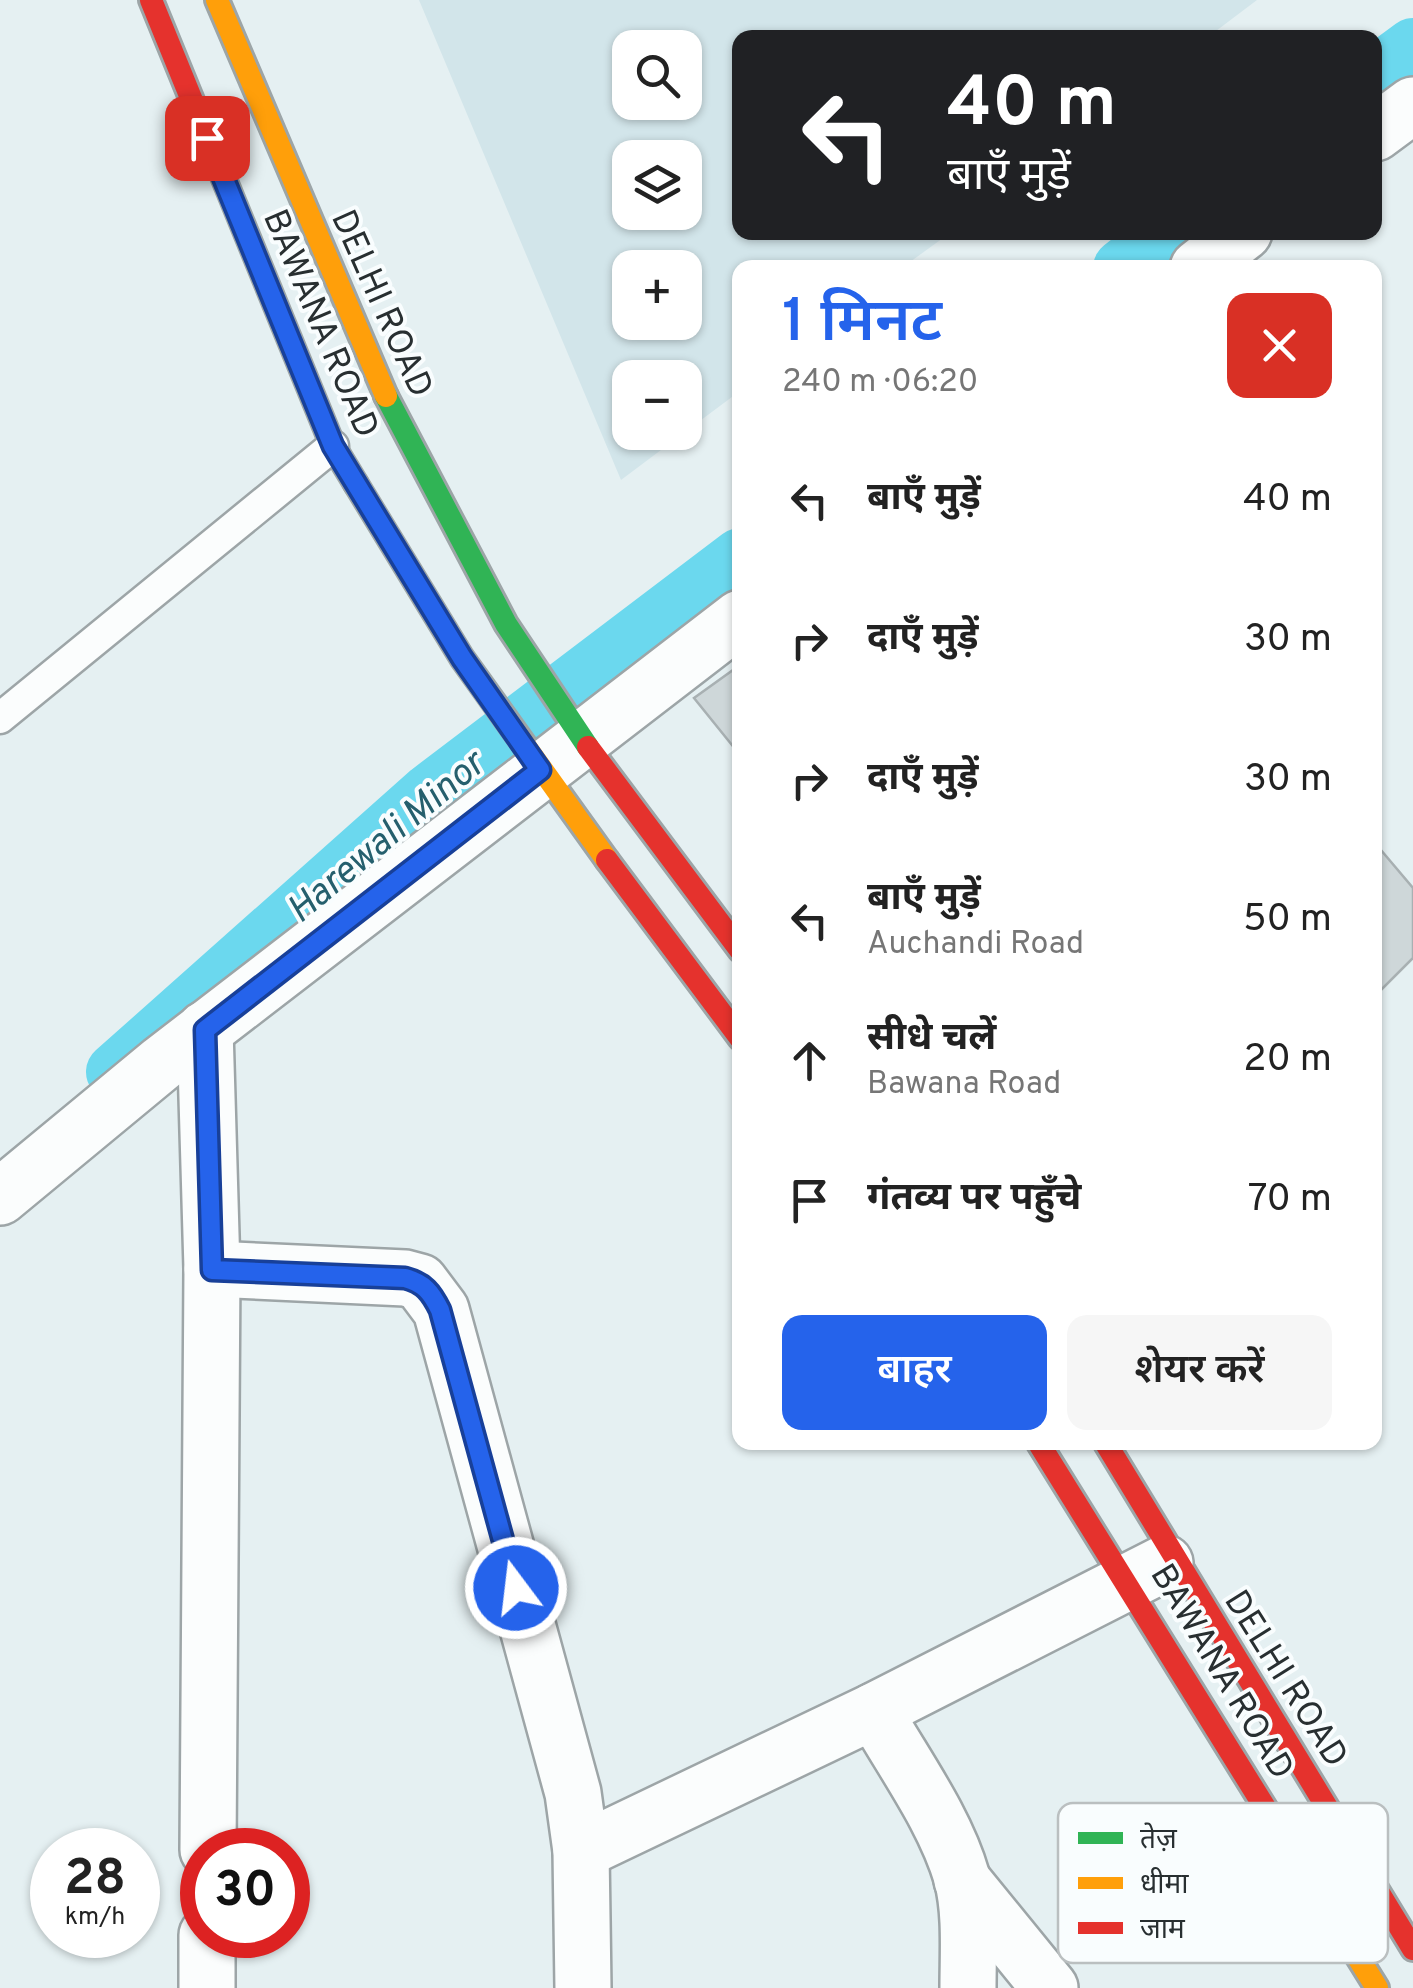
<!DOCTYPE html>
<html lang="hi">
<head>
<meta charset="utf-8">
<style>
	body { margin:0; font-family:Overpass,"Noto Sans Devanagari",sans-serif; background:#f6f6f6; color:#222; height:100vh; display:flex; flex-direction:column; font-size:38px; white-space:nowrap }
	* { box-sizing:border-box; margin:0 }
	p { font-size:32px; color:#767676 }
	.icon { flex:none; width:55px; height:55px; fill:none; stroke:currentColor; stroke-width:2; stroke-linecap:round; stroke-linejoin:round }
	.map { position:relative; flex:1; overflow:hidden }
	.details { position:absolute; left:732px; top:260px; width:650px; height:1190px; display:flex; flex-direction:column; background:#fff; border-radius:20px; box-shadow:0 2px 8px #0004 }
	.details>* { flex:none }
	.banner { position:absolute; left:732px; top:30px; width:650px; height:210px; border-radius:20px; box-shadow:0 2px 8px #0004; background:#202124; color:#fff; overflow:hidden }
	.fabs { position:absolute; left:612px; top:30px; display:grid; gap:20px }
	.fabs a { display:grid; place-items:center; width:90px; height:90px; border-radius:20px; background:#fff; box-shadow:0 2px 8px #0004; font-size:50px }
	.speed { position:absolute; left:30px; top:1828px; display:flex; gap:20px; font-size:50px; font-weight:700; text-align:center }
	.speed>* { display:grid; place-content:center; width:130px; height:130px; border-radius:50%; background:#fff; box-shadow:0 2px 8px #0004; line-height:1 }
	.speed small { font-size:25px; font-weight:400 }
	.speed .limit { border:15px solid #d22; background:#fff; color:#111 }
	.pin { position:absolute; display:grid; place-items:center; width:85px; height:85px; color:#fff; margin:-42px; border-radius:20px; box-shadow:0 5px 15px #0006 }
	.me { position:absolute; width:110px; margin:-55px; rotate:345deg; stroke-linejoin:round; filter:drop-shadow(0 0 8px #0008) }
	.turn { display:flex; align-items:center; gap:35px; height:210px; padding:0 50px; font-size:45px }
	.turn .icon { width:130px; height:130px; stroke-width:2.5 }
	.turn b { display:block; font-size:70px; line-height:85px }
	.round { display:grid; place-items:center; flex:none; width:105px; height:105px; border-radius:20px; background:#f6f6f6 }
	.head { display:flex; align-items:center; justify-content:space-between; height:170px; padding:0 50px }
	h1 { font-size:60px; font-weight:600; line-height:75px; color:#2563eb }
	.button { display:flex; gap:20px; margin-top:auto; padding:20px 50px }
	.button a { flex:1; height:115px; border-radius:20px; background:#2563eb; color:#fff; font-size:40px; font-weight:600; line-height:115px; text-align:center }
	.button a+a { background:#f6f6f6; color:#222 }
	ul { padding:0; list-style:none }
	li { display:flex; align-items:center; gap:30px; height:140px; padding:0 50px }
	li div { flex:1 }
	li b { display:block; font-size:38px }
	li em { font-style:normal }
	.map>svg:first-child { display:block }
	.built { fill:#d2e5ea; fill-rule:evenodd }
	.lines { fill:none; stroke-linecap:round; stroke-linejoin:round }
	.canal { stroke:#6bd8ee; stroke-width:58 }
	.building { fill:#ced7d9; stroke:#a8b0b2; stroke-width:2.5 }
	.lane-casing { stroke:#9da5a7; stroke-width:35 }
	.street-casing { stroke:#9da5a7; stroke-width:60 }
	.fast-casing { stroke:#9da5a7; stroke-width:28 }
	.slow-casing { stroke:#9da5a7; stroke-width:28 }
	.jam-casing { stroke:#9da5a7; stroke-width:28 }
	.lane { stroke:#fbfdfd; stroke-width:30 }
	.street { stroke:#fbfdfd; stroke-width:55 }
	.fast { stroke:#30b455; stroke-width:22 }
	.slow { stroke:#ff9f0a; stroke-width:22 }
	.jam { stroke:#e5322d; stroke-width:22 }
	.route-casing { stroke:#184099; stroke-width:25 }
	.route { stroke:#2563eb; stroke-width:18 }
	.labels { text-anchor:middle; stroke-width:8; stroke-linejoin:round; paint-order:stroke }
	.street-label { font-size:35px; fill:#282f31; stroke:#f9fdfe }
	.water-label { font-size:38px; font-style:italic; fill:#255f6d; stroke:#f9fdfe }
	.key { fill:#f9fdfe; stroke:#babfc0; stroke-width:2.5 }
	.key-label { font-size:28px; fill:#282f31 }
</style>
</head>
<body>
<div class="map">
<svg width="1413" height="1988" viewBox="0 0 1413 1988">
	<rect width="100%" height="100%" fill="#e5f0f2"/>
	<path class="built" d="M419,0H1257L1208,37L740,38V232L950,233L903,267L740,268V391L685,432V378H630V432H685L621,480ZM630,48H685V102H630ZM630,158H685V212H630ZM630,268H685V322H630Z"/>
	<g class="lines">
		<g class="canal">
			<polyline points="1375,75 1413,47"/>
			<polyline points="1122,268 1168,232"/>
			<polyline points="115,1072 430,792 740,557"/>
		</g>
	</g>
	<g class="building">
		<polygon points="740,665 740,755 694,698"/>
		<polygon points="1375,843 1413,888 1413,958 1375,996"/>
	</g>
	<g class="lines">
		<defs>
			<polyline id="lane" points="0,718 333,446"/>
			<g id="street">
				<polyline points="1375,133 1413,105"/>
				<polyline points="1198,268 1244,232"/>
				<polyline points="205,1029 212,1269 208,1850"/>
				<polyline points="0,1197 162,1063 740,618"/>
				<polyline points="212,1269 405,1278 420,1282 441,1310 573,1793 581,1851 583,1988"/>
				<path d="M874,1711C904,1764 945,1819 962,1878C971,1913 968,1952 968,1988"/>
				<polyline points="581,1851 874,1711 1165,1563"/>
				<polyline points="962,1880 1050,1988"/>
				<polyline points="207,1988 207,1935"/>
			</g>
			<polyline id="fast" points="386,396 506,624 588,747"/>
			<g id="slow">
				<polyline points="217,0 386,396"/>
				<polyline points="356,484 462,658 607,860"/>
				<polyline points="1295,1856 1377,1988"/>
			</g>
			<g id="jam">
				<polyline points="151,0 333,446 356,484"/>
				<polyline points="588,747 740,950"/>
				<polyline points="607,860 740,1038"/>
				<polyline points="1038,1442 1295,1856"/>
				<polyline points="1105,1442 1413,1949"/>
			</g>
		</defs>
		<use href="#lane" class="lane-casing"/>
		<use href="#street" class="street-casing"/>
		<use href="#fast" class="fast-casing"/>
		<use href="#slow" class="slow-casing"/>
		<use href="#jam" class="jam-casing"/>
		<use href="#lane" class="lane"/>
		<use href="#street" class="street"/>
		<use href="#fast" class="fast"/>
		<use href="#slow" class="slow"/>
		<use href="#jam" class="jam"/>
	</g>
	<g class="lines">
		<defs>
			<path id="route" d="M207,138L333,446L462,658L540,770L205,1030L212,1270L405,1278C424,1283 431,1292 440,1310L516,1588"/>
		</defs>
		<use href="#route" class="route-casing"/>
		<use href="#route" class="route"/>
	</g>
	<g class="labels">
		<g class="street-label">
			<text transform="translate(383 303) rotate(66)" y="12">DELHI ROAD</text>
			<text transform="translate(322 323) rotate(67)" y="12">BAWANA ROAD</text>
			<text transform="translate(1223 1671) rotate(59)" y="12">BAWANA ROAD</text>
			<text transform="translate(1287 1678) rotate(58)" y="12">DELHI ROAD</text>
		</g>
		<g class="water-label">
			<text transform="translate(385 836) rotate(-40)" y="13">Harewali Minor</text>
		</g>
	</g>
	<rect x="1058" y="1803" width="330" height="160" rx="15" class="key"/>
	<rect x="1078" y="1832" width="45" height="12" fill="#30b455"/>
	<rect x="1078" y="1877" width="45" height="12" fill="#ff9f0a"/>
	<rect x="1078" y="1922" width="45" height="12" fill="#e5322d"/>
	<g class="key-label">
		<text x="1140" y="1848">तेज़</text>
		<text x="1140" y="1893">धीमा</text>
		<text x="1140" y="1938">जाम</text>
	</g>
</svg>
<div class="fabs">
<a><svg class="icon" aria-label="search" viewBox="0 0 24 24"><circle cx="10" cy="10" r="6"/><path d="M15 15l6 6"/></svg></a>
<a><svg class="icon" aria-label="layers" viewBox="0 0 24 24"><path d="M12 4l9 5-9 5-9-5zM3 14l9 5 9-5"/></svg></a>
<a>+</a>
<a>−</a>
</div>
<div class="speed"><div>28<small>km/h</small></div><div class="limit">30</div></div>
<div class="pin" style="left:207px;top:138px;background:#d93025"><svg class="icon" aria-label="arrive" viewBox="0 0 24 24"><path d="M6 21V4h12l-3 4 3 4H6"/></svg></div>
<svg class="me" style="left:516px;top:1588px" viewBox="-20 -20 40 40"><circle r="17" fill="#2563eb" stroke="#fff" stroke-width="3"/><path d="M0-11L8 9 0 5-8 9z" fill="#fff"/></svg>
<div class="banner">
<div class="turn"><svg class="icon" aria-label="left" viewBox="0 0 24 24"><path d="M17 20v-9H6M10 6l-5 5 5 5"/></svg><div><b>40 m</b>बाएँ मुड़ें</div></div>
</div>
<section class="details">
<div class="head"><div><h1>1 मिनट</h1><p>240 m · 06:20</p></div><a class="round" style="background:#d93025;color:#fff"><svg class="icon" aria-label="close" viewBox="0 0 24 24"><path d="M6 6l12 12M18 6L6 18"/></svg></a></div>
<ul>
<li><svg class="icon" aria-label="left" viewBox="0 0 24 24"><path d="M17 20v-9H6M10 6l-5 5 5 5"/></svg><div><b>बाएँ मुड़ें</b></div><em>40 m</em></li>
<li><svg class="icon" aria-label="right" viewBox="0 0 24 24"><path d="M7 20v-9h11M14 6l5 5-5 5"/></svg><div><b>दाएँ मुड़ें</b></div><em>30 m</em></li>
<li><svg class="icon" aria-label="right" viewBox="0 0 24 24"><path d="M7 20v-9h11M14 6l5 5-5 5"/></svg><div><b>दाएँ मुड़ें</b></div><em>30 m</em></li>
<li><svg class="icon" aria-label="left" viewBox="0 0 24 24"><path d="M17 20v-9H6M10 6l-5 5 5 5"/></svg><div><b>बाएँ मुड़ें</b><p>Auchandi Road</p></div><em>50 m</em></li>
<li><svg class="icon" aria-label="ahead" viewBox="0 0 24 24"><path d="M12 20V5M6 11l6-6 6 6"/></svg><div><b>सीधे चलें</b><p>Bawana Road</p></div><em>20 m</em></li>
<li><svg class="icon" aria-label="arrive" viewBox="0 0 24 24"><path d="M6 21V4h12l-3 4 3 4H6"/></svg><div><b>गंतव्य पर पहुँचे</b></div><em>70 m</em></li>
</ul>
<div class="button"><a>बाहर</a><a>शेयर करें</a></div>
</section>
</div>
</body>
</html>
